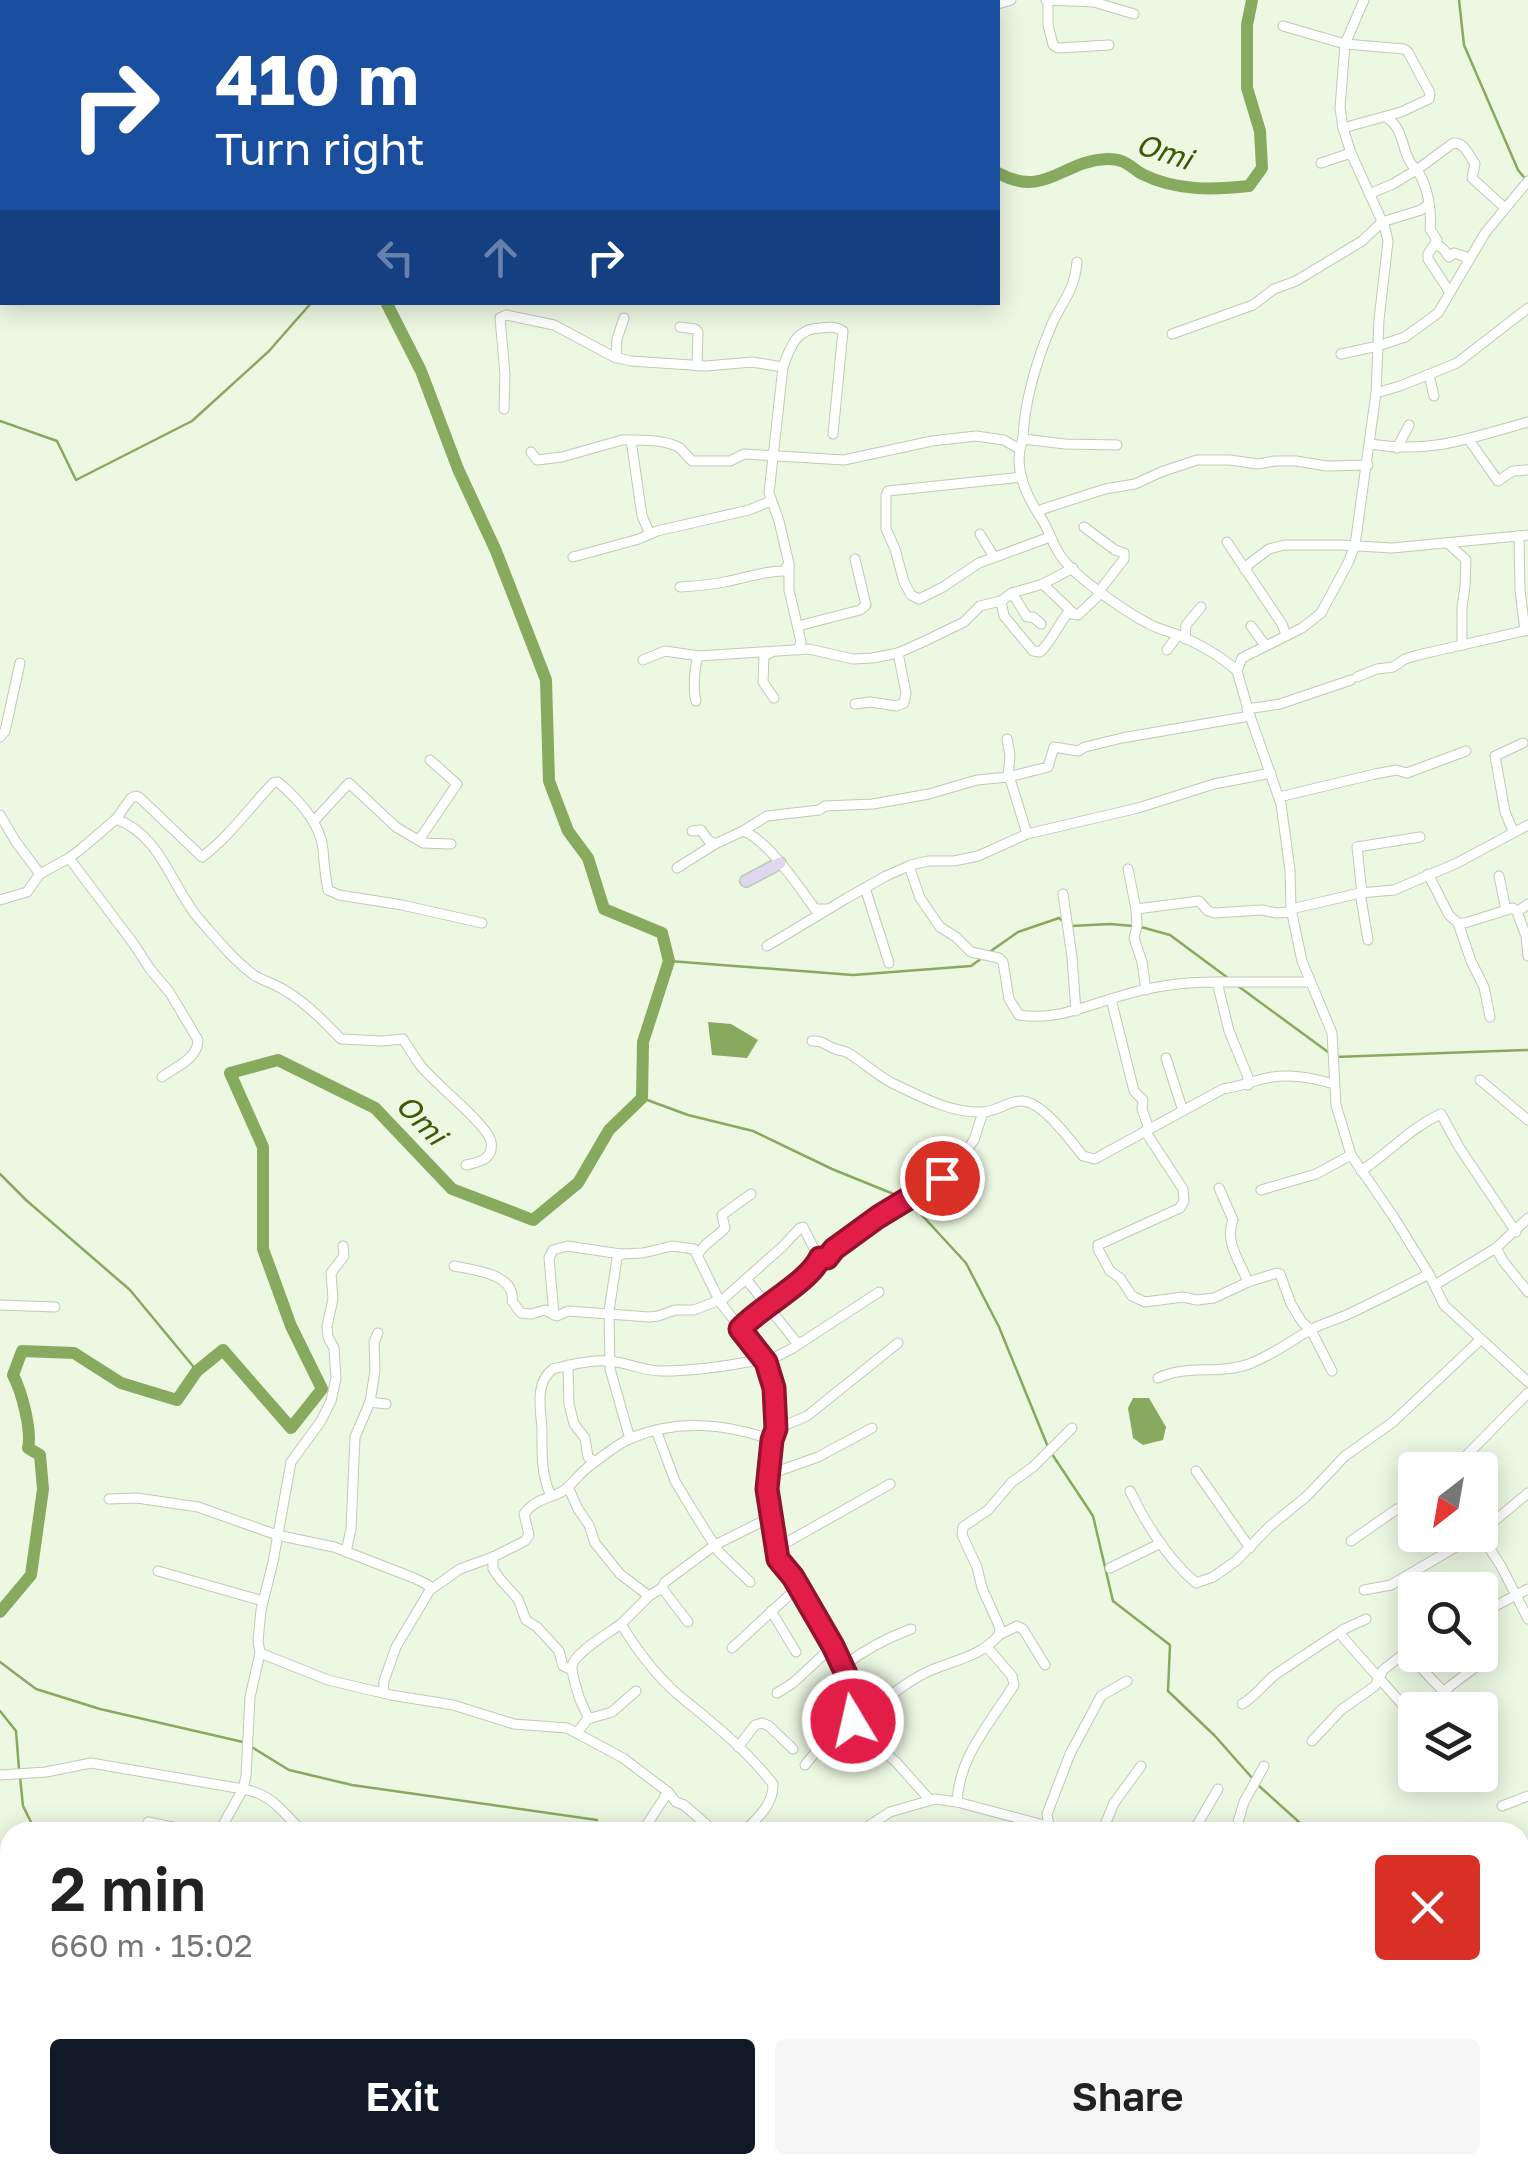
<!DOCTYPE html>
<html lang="en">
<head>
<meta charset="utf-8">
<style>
	body { margin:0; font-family:"Golos Text",sans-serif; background:#f6f6f6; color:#222; height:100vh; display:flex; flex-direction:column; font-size:38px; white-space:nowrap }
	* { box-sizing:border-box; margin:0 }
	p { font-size:32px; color:#767676 }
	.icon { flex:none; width:55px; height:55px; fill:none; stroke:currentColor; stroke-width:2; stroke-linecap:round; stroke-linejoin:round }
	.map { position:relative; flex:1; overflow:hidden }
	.drawer { position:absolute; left:0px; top:1822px; width:1530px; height:352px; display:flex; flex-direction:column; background:#fff; border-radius:30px 30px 0 0; box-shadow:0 5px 25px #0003 }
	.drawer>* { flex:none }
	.guide { position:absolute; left:0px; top:0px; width:1000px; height:305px; box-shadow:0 5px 25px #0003; background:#1a4fa0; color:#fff; overflow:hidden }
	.needle { width:65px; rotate:211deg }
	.controls { position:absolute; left:1398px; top:1452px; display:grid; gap:20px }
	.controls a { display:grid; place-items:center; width:100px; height:100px; border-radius:10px; background:#fff; box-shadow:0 5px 25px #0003; font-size:50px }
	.pin { position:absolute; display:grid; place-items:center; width:85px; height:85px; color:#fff; margin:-42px; border:5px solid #fff; border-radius:50%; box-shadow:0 2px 10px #0007 }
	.me { position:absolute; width:110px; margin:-55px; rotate:351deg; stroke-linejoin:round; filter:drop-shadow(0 0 8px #0008) }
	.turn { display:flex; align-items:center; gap:35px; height:210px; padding:0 50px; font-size:45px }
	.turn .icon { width:130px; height:130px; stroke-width:2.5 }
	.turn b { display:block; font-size:70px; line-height:85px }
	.lanes { display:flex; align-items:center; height:95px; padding:0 50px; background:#0003; justify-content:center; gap:50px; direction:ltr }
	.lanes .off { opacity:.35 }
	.round { display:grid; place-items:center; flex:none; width:105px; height:105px; border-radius:10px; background:#f6f6f6 }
	.overview { display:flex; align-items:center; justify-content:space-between; height:170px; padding:0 50px }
	h1 { font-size:60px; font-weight:600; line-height:75px }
	.primary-button { display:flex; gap:20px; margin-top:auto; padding:20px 50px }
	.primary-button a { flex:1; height:115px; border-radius:10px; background:#111827; color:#fff; font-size:40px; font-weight:600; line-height:115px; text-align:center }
	.primary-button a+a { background:#f6f6f6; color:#222 }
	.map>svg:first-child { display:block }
	.water { fill:#87aa5f }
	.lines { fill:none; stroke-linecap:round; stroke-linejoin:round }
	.stream { stroke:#87aa5f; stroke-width:2.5 }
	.river { stroke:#87aa5f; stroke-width:12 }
	.street-casing { stroke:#c0cab6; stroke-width:11 }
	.secondary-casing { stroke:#c0cab6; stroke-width:14 }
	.street { stroke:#fff; stroke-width:9 }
	.secondary { stroke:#ded7ef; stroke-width:11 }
	.route-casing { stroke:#92132f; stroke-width:25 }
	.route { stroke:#e11d48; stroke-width:18 }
	.labels { text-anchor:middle; stroke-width:10; stroke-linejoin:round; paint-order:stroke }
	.water-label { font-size:30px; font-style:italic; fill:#3b5a04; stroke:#edf8e3 }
</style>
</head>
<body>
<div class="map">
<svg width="1528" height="2174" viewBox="0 0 1528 2174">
	<rect width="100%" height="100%" fill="#edf8e3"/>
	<g class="water">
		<polygon points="708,1022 731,1024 758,1040 747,1058 712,1055"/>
		<polygon points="1133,1398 1149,1398 1166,1427 1163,1440 1143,1445 1133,1438 1128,1408"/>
	</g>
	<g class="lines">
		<g class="stream">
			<polyline points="1459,0 1464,45 1518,170 1527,181"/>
			<polyline points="0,421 57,441 76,480 192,421 269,351 312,302"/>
			<polyline points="1071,926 1110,924 1133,926"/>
			<polyline points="1141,927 1170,935 1228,978"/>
			<polyline points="988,953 1018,932 1059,918 1065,923"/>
			<polyline points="669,961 853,975 971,966 982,958"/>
			<polyline points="1238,986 1328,1052"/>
			<polyline points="1335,1057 1528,1050"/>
			<polyline points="642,1098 688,1115 753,1131 832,1169 901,1197"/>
			<polyline points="0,1174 26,1200 130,1290 197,1371"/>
			<polyline points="908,1200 966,1263 999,1327 1048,1447"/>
			<polyline points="1052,1454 1093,1516 1113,1601 1170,1645 1168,1691 1215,1736 1253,1779"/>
			<polyline points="0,1662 36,1689 100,1709 243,1742"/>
			<polyline points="0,1711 16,1731 19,1769"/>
			<polyline points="250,1746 289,1770 352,1785 597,1820"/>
			<polyline points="20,1777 23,1806 36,1832"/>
			<polyline points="1258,1785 1310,1832"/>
			<polyline points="1520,2025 1528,2032"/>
			<polyline points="1520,2081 1526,2084 1528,2078"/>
			<polyline points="158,2165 160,2174"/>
			<polyline points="1348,2174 1369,2165"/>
		</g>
		<g class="river">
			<path d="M998,173C1046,199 1062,160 1108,159C1126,159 1130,167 1142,174C1176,191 1213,190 1249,186L1262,168L1260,131L1247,88V25L1252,0"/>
			<path d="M0,1612L31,1575L43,1489L40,1455L28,1448C32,1431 22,1392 13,1375L22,1351L74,1353L121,1383L177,1400L197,1371L223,1350L291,1428L322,1389L291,1326L263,1249V1147L230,1073L278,1060L375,1108L452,1189L533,1220L578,1183L609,1130L642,1098L643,1042L669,961L662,933L604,909L588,858L568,831L549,781L546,680L496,551L458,469L421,371L386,302"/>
		</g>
		<defs>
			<g id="street">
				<polyline points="170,0 172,2"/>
				<polyline points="930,0 931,2"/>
				<polyline points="1046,0 1094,2 1134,14"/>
				<polyline points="1048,0 1048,25 1053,45 1058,48 1109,45"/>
				<polyline points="32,2 33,0"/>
				<polyline points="363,2 363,0"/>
				<polyline points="998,4 1011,0"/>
				<polyline points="1283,26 1345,44 1404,49 1408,52 1430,93 1429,99 1401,112 1343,128"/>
				<path d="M1386,117C1403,128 1401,144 1409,160C1413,168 1414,165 1419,173C1428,189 1432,211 1430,229L1437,240L1428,254V259L1449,291"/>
				<polyline points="1321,163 1351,153"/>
				<polyline points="0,190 2,179"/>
				<path d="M1369,194L1393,184L1418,169L1453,143C1465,142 1469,156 1475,164L1472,178L1505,208"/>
				<path d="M1434,245C1442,245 1445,251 1449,257L1454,253L1469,258"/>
				<polyline points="0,271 2,272"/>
				<polyline points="680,327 695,329 698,332 697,366"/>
				<polyline points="1172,334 1253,305 1274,289 1296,281 1362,241 1382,222 1421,210 1429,204"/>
				<polyline points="1341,354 1378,346 1405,337 1438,313 1485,233 1528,181"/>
				<polyline points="616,358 617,339 624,318"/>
				<path d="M783,367C790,347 796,329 820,328C830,327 835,326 843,331L833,434"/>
				<polyline points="1429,375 1434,396"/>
				<polyline points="1376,393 1400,386 1457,363 1528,308"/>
				<polyline points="504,409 505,374 500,318 506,315 554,325 614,357 631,361 706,366 752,362 783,367 769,493 779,521 789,564 789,590 801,642 798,650"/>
				<path d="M1023,439C1024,404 1036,362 1050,329C1060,302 1074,295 1077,262"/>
				<polyline points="631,440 642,516 650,534"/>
				<polyline points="1469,440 1498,481 1513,471 1528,470"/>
				<path d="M1370,444C1432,454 1469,438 1528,422"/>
				<path d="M1117,445L1065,444L1023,439C1012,467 1026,495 1041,518C1050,531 1053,547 1063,559C1078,579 1126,612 1149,624C1158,629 1168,631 1178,635C1199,644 1220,655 1237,671"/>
				<polyline points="1397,448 1409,425"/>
				<path d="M531,452L537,460L562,457L622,440C639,440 665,439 680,448C681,449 691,460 692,461H730L744,454L844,460L932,441L976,436L1004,440L1019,449"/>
				<polyline points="1022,477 888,491 886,495 886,529 895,549 904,582 911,595 919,599 943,587 979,563 1050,537"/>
				<polyline points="1038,513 1043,509 1105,489 1135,484 1161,472 1197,460 1230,460 1258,464 1275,461 1296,461 1327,466 1368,465"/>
				<polyline points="980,534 994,557"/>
				<polyline points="1519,536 1520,590 1525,631"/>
				<polyline points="1227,542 1282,624 1286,635"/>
				<polyline points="1449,544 1466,560 1465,587 1462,607 1462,645"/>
				<polyline points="573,557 639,539 657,531 749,510 771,501"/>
				<polyline points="1245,570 1249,564 1269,549 1285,545 1341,545 1392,548 1528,535"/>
				<polyline points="1043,584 1073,613"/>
				<path d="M680,587C697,586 712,585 729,581C748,577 764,571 784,571L787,566"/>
				<polyline points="1012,593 1027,617 1033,617 1041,624"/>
				<path d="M1001,601L1004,616L1033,651L1040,652C1052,641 1057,626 1068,613L1078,615L1099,595L1100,590L1124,559V553L1115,550L1084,527"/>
				<polyline points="798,626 860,610 866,605 855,559"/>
				<polyline points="1251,626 1265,645"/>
				<polyline points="1185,639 1186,625 1201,607"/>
				<polyline points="1167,650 1178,635"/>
				<polyline points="770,653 764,656 763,682 774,698"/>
				<polyline points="643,660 665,651 699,656 809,649 853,659 873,658 898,653 925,641 964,622 980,606 1001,601 1012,593 1043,584 1073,568"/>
				<polyline points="1357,677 1377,669 1393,667 1405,659 1418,655 1528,630"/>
				<path d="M696,701C693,692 694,663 699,656"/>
				<polyline points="855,704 870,702 897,706 904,703 906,693 898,653"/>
				<polyline points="1247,709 1280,704 1351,680"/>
				<polyline points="0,737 5,731 20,663"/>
				<polyline points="1007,739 1010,755 1008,777 1048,767 1054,747 1078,751 1085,747 1122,738 1250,716"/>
				<polyline points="1279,797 1375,774 1396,770 1407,773 1466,751"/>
				<polyline points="0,815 16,842 40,874"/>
				<path d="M116,819C161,835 171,886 199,919C216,938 233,960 254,975C261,980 267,981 275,985C300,997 322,1019 341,1039L382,1041L403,1039C409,1048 414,1057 421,1066C434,1083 488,1125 491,1142C494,1159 480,1162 466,1165"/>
				<polyline points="314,821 349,783 396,827 423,843 451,844"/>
				<polyline points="1528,825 1457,863 1394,890 1360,893 1291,909 1302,961 1332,1033 1336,1105 1351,1155 1393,1216 1429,1274 1444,1305 1528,1382"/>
				<polyline points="692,831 701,830 708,840 715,844"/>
				<polyline points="743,831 767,816 819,810 825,806 873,804 929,794 977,780 1008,777 1011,782 1027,834"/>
				<polyline points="1513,831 1505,812 1495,756 1523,743"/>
				<polyline points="419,840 457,784 430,760"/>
				<path d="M69,858L133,943L150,969L170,993L198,1040C198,1059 175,1067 162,1077"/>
				<path d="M909,866L920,898L940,927L956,937L971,952L999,958L1003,962L1009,999L1019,1015C1057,1021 1088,1005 1124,995C1153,986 1186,982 1217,982L1229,1031L1248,1077V1085"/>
				<path d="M677,868L715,844L743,831C768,840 799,887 815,909H826"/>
				<polyline points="1128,869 1136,909 1137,926 1134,938 1142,962 1146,990"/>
				<polyline points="1428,874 1449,915 1458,923 1471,961 1484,987 1490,1017"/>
				<polyline points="1499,876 1506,910"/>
				<polyline points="865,888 889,963"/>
				<polyline points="1360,893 1368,940"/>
				<polyline points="1063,894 1072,957 1076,1011"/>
				<polyline points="1362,894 1357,847 1420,837"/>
				<path d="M0,900L27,892L40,874L69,858L81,849L116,819L131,798L136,796L140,798L202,857C230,836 249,808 273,783L278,782C298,799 320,822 323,849C324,863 325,875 328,890L339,895L402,905L482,923"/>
				<polyline points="1136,909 1199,901 1208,911 1215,913 1262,910 1276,913 1292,912"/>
				<polyline points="1291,909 1290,870 1281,804 1250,716 1237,671 1242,658 1302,628 1321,613 1348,563 1355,545 1376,393 1379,320 1388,241 1385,228 1351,153 1343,128 1340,108 1345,44 1364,0"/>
				<polyline points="1517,912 1526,936 1528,956"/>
				<polyline points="1458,923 1465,923 1513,908 1517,912 1528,904"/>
				<polyline points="767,946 847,898 886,876 911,865 928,861 954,861 978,856 1027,834 1138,808 1214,784 1271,773"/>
				<polyline points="1217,982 1310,982"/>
				<polyline points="1111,999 1134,1091 1143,1100 1142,1109 1149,1129"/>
				<path d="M812,1041C823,1041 824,1044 833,1048C841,1052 841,1049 848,1053C864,1062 877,1076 894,1084C922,1097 950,1113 982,1112C998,1112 1013,1097 1027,1102C1046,1107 1071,1141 1083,1156L1095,1159L1102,1155L1223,1089C1237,1087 1248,1083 1262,1079C1287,1073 1310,1077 1334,1084"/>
				<polyline points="1166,1058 1183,1111"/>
				<polyline points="1480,1080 1528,1120"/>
				<polyline points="1145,1131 1183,1189 1184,1201 1180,1208 1098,1245 1098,1249 1110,1271 1120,1278 1132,1296 1145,1302 1183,1297 1197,1300 1214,1298 1248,1282 1277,1273 1280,1274 1291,1304 1302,1322 1311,1330 1332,1371"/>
				<path d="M1361,1171C1389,1153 1411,1127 1441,1114L1459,1147L1516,1232"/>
				<path d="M1219,1188L1233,1220C1224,1241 1240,1262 1248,1282"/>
				<polyline points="1261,1190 1316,1174 1351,1155"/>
				<polyline points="1496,1248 1503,1261 1528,1292"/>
				<path d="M698,1254C705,1242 716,1238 725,1228L722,1215L751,1194"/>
				<path d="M454,1266C474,1270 516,1274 512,1301L521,1313L531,1314L545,1310L557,1316L568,1311L649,1317L658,1316L675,1310H694L717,1301L720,1302L782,1247L800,1228L803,1227L818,1256L827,1258L834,1249L878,1217L942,1178L960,1160L974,1140L983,1112"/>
				<polyline points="746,1279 797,1343 801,1342"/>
				<polyline points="1435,1285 1496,1248 1528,1218"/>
				<polyline points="0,1305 55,1307"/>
				<polyline points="554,1315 549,1258 553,1250 567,1246 621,1254"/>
				<path d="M740,1329C760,1307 809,1282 819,1257"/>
				<polyline points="766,1362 793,1348 879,1292"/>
				<polyline points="568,1365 569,1404 574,1424 585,1438 588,1457 595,1462"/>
				<path d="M1158,1378C1187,1364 1219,1375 1249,1364C1271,1356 1289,1342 1310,1330C1323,1323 1339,1319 1353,1312C1378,1300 1404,1287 1429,1274"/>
				<polyline points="370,1402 375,1371 374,1342 378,1333"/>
				<polyline points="776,1429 807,1416 898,1343"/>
				<polyline points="656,1430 675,1481 693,1511 719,1552 750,1582"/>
				<polyline points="630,1439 610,1369 609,1311 617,1258 621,1254 643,1253 672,1246 694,1249 720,1302 766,1362 774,1389 776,1429 772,1440 767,1499 778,1559 793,1577 833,1646 847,1676 850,1717 860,1731 896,1762 930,1800"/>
				<polyline points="1452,1470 1528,1393"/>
				<polyline points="1196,1471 1250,1548"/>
				<polyline points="770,1474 818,1457 872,1428"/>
				<polyline points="568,1487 578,1509 589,1525 595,1543 620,1574 649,1596"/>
				<path d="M1130,1491C1146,1524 1168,1559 1196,1583L1213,1577L1236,1561L1270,1526L1307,1496L1345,1456L1393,1422L1480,1340"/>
				<path d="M550,1494C541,1472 542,1454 542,1430C541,1410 534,1383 553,1369C570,1365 589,1360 607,1361C624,1361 642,1371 661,1371C696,1371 729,1366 763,1359"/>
				<polyline points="109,1499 137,1498 198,1507 277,1535 334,1547 414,1578 428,1585 430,1590"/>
				<polyline points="1482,1532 1482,1537 1501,1566 1528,1619"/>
				<polyline points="1480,1533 1528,1493"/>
				<polyline points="1351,1541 1397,1509 1405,1508 1415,1501"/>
				<polyline points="775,1549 890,1484"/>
				<polyline points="346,1552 351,1529 355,1437 370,1402 386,1404"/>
				<polyline points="1110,1568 1161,1543"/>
				<polyline points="158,1571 263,1601"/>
				<path d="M662,1588L649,1596L621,1624C638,1652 661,1682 687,1702C718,1727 749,1753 773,1784C774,1804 757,1819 743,1832"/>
				<polyline points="1364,1590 1391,1585 1476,1535"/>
				<polyline points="771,1611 796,1652"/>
				<polyline points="1480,1614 1528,1589"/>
				<path d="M1366,1619L1342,1630L1341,1635C1366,1664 1390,1690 1415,1719"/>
				<polyline points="688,1622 662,1588 665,1582 715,1545 763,1521 772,1518"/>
				<polyline points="999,1635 1017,1626 1023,1629 1045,1665"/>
				<path d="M1412,1647C1416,1667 1433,1680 1446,1694"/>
				<polyline points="732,1648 798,1587"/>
				<polyline points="260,1653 328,1680 391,1695 453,1705 514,1724 567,1728 623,1758 668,1792 676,1802 684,1805 715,1832"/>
				<path d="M842,1667C863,1651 886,1638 911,1629"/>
				<path d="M572,1670L563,1666L559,1651L537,1627L526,1620L518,1599L500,1579L493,1569V1557L525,1541L529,1535L524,1514C536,1498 549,1499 563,1491C573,1484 580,1472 591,1465C603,1456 616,1445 629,1439C675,1419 726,1423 772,1440"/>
				<polyline points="383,1693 384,1681 396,1647 430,1590 460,1569 493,1557"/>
				<polyline points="777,1693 793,1683 833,1646"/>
				<path d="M1242,1704C1257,1696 1265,1681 1279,1672C1299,1659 1319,1645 1340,1632"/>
				<polyline points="1424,1710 1437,1703 1449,1687 1478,1665 1476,1655"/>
				<path d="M588,1719C586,1710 582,1706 579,1697C577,1689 571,1673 572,1666C575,1652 609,1633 621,1624"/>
				<path d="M855,1723C879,1706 900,1685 927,1672C953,1660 979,1658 999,1635L1000,1628L982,1588L977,1567L962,1535L963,1527L988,1510L1012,1482L1033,1467L1072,1428"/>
				<polyline points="577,1732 588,1719 612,1712 636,1691"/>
				<polyline points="1312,1741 1341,1710 1375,1686 1383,1670 1415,1645"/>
				<polyline points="738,1747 755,1725 762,1723 769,1726 793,1749"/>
				<polyline points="805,1765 822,1744 837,1731 853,1721"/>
				<path d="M0,1775L46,1772L91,1763L243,1789C276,1795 282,1814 304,1832"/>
				<polyline points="1443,1775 1447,1783"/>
				<path d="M957,1802C959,1756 991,1722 1014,1685L1012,1676L987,1647"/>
				<polyline points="1502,1806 1528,1796"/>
				<polyline points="148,1822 196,1832"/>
				<polyline points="1049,1826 1047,1814 1070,1754 1101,1696 1127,1681"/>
				<polyline points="219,1832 243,1789 246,1776 250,1697 260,1653 258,1641 261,1610 273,1562 291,1462 321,1421 331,1401 336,1378 334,1348 328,1337 327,1326 333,1299 331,1273 344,1256 343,1246"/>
				<polyline points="642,1832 668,1792"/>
				<polyline points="859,1832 890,1812 935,1799 957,1802 1070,1832"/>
				<polyline points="1102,1832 1114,1803 1141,1766"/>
				<polyline points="1193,1832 1218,1789"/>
				<polyline points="1235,1832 1244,1802 1264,1766"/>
				<polyline points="1520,1859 1528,1856"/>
				<polyline points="2,1944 10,1976"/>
				<polyline points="0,2033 10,2031"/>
				<polyline points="0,2109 10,2107"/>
				<polyline points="54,2165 57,2174"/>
				<polyline points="505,2165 506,2174"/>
				<polyline points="896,2165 899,2174"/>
				<polyline points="1031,2165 1031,2174"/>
				<polyline points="85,2174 101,2165"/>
				<polyline points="316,2174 321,2165"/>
				<polyline points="422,2174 424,2165"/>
				<polyline points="854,2174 856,2165"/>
				<polyline points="1165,2174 1189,2165"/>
				<polyline points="1509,2174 1519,2165"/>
			</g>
			<polyline id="secondary" points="746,881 780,863"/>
		</defs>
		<use href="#street" class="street-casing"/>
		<use href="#secondary" class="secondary-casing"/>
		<use href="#street" class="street"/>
		<use href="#secondary" class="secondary"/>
	</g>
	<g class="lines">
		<defs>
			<path id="route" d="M853,1721L850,1717L847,1676L833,1646L793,1577L778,1559L767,1489L772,1440L776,1429L774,1388L766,1362L740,1329C760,1307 809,1282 820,1258H827L834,1249L878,1217L942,1178"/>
		</defs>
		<use href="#route" class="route-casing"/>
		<use href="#route" class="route"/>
	</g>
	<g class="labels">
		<g class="water-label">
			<text transform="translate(1164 152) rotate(18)" y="10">Omi</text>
			<text transform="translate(421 1120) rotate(46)" y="10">Omi</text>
		</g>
	</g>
</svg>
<div class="controls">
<a><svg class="needle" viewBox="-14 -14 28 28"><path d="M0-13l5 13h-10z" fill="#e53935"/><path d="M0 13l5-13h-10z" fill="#767676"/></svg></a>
<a><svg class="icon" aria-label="search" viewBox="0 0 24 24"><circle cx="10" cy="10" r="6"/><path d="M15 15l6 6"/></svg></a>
<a><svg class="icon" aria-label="layers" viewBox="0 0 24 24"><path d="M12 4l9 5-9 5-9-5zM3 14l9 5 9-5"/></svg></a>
</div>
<div class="pin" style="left:942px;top:1178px;background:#d93025"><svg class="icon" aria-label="arrive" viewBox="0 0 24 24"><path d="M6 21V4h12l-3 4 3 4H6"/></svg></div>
<svg class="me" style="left:853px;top:1721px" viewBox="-20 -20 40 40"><circle r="17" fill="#e11d48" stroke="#fff" stroke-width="3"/><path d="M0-11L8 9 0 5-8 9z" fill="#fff"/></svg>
<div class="guide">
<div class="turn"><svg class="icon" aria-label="right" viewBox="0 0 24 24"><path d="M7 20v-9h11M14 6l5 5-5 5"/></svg><div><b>410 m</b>Turn right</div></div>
<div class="lanes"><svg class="icon off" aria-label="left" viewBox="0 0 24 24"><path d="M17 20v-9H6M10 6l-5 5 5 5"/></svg><svg class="icon off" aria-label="ahead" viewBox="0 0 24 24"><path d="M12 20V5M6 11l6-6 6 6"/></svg><svg class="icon" aria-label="right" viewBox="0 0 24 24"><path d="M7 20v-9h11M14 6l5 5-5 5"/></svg></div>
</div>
<section class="drawer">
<div class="overview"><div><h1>2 min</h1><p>660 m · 15:02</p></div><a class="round" style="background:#d93025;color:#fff"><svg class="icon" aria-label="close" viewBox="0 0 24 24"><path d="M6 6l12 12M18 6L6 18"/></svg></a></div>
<div class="primary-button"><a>Exit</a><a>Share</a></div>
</section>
</div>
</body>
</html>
